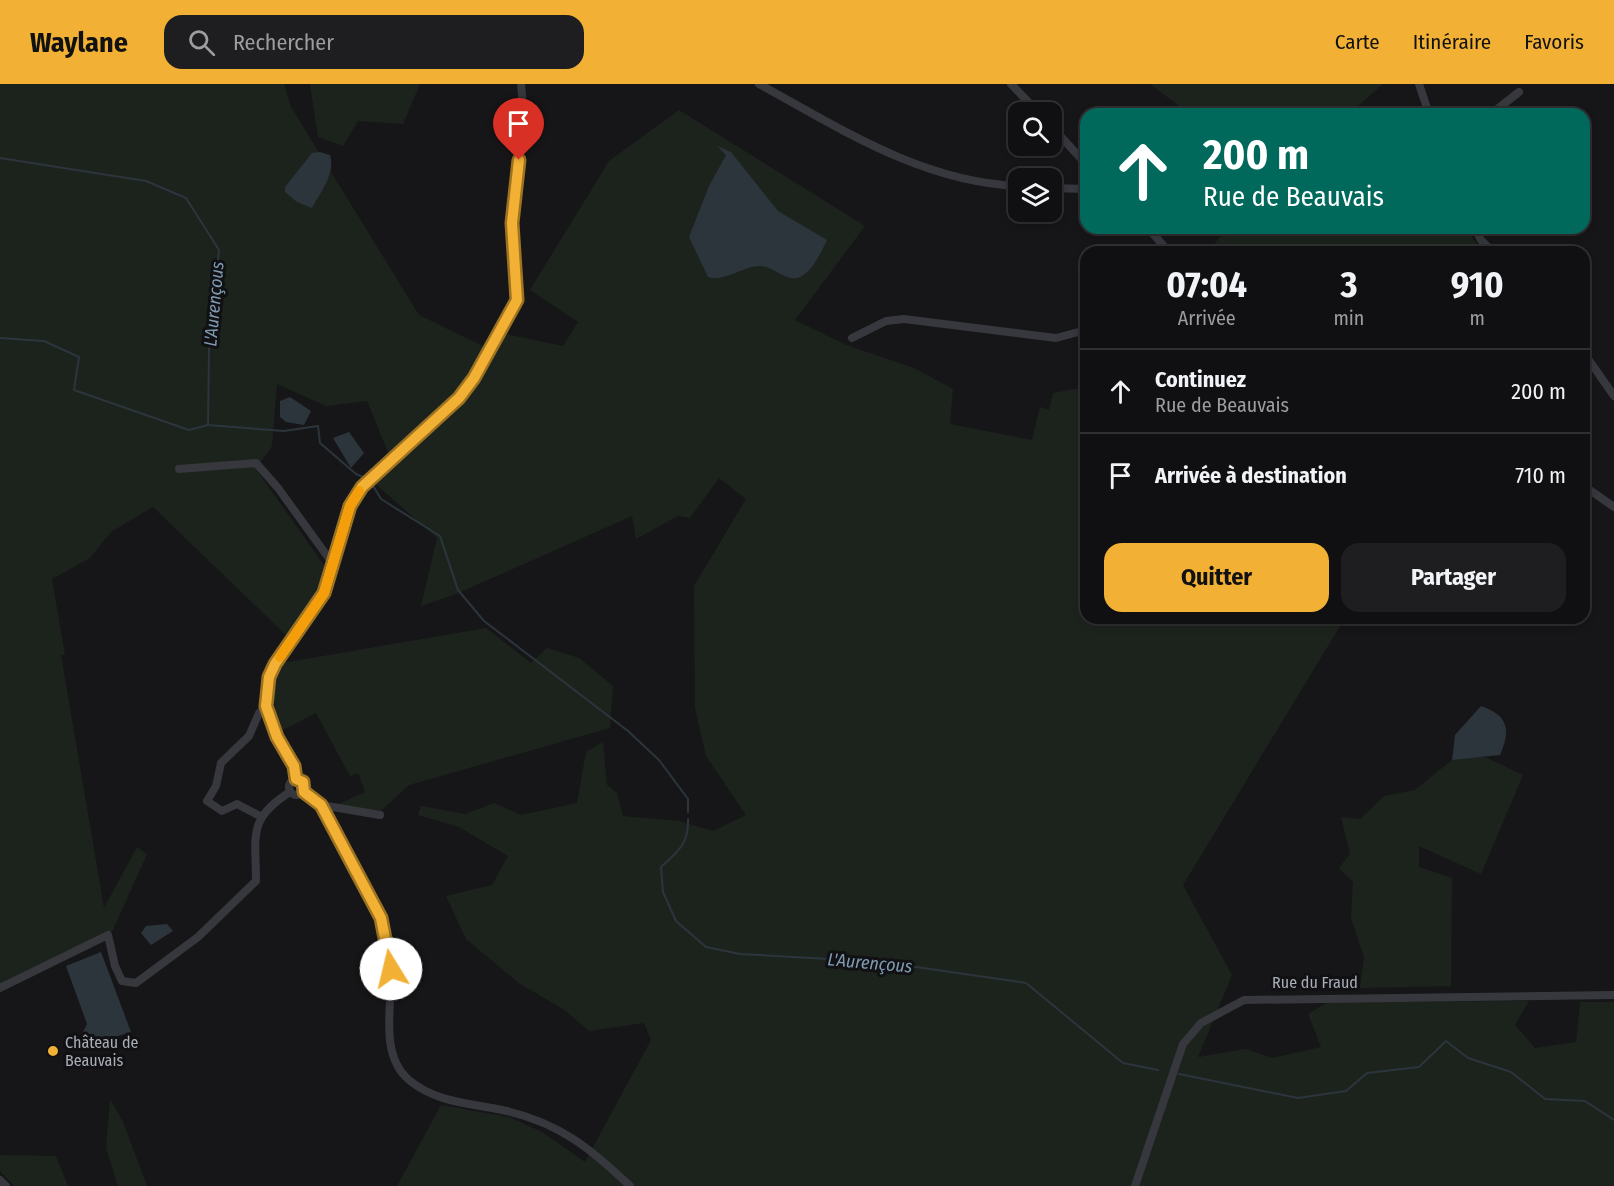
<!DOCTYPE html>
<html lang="fr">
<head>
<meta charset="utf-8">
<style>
	body { margin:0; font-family:"Fira Sans Condensed",sans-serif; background:#1e1e20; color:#f1f3f6; height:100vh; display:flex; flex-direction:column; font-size:22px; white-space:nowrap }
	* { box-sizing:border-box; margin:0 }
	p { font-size:20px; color:#9c9d9f }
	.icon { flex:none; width:33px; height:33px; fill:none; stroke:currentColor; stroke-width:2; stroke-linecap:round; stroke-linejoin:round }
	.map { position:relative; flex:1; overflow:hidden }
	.side { position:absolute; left:1080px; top:162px; width:510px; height:378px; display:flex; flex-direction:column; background:#101012; border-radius:18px; box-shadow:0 3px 9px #0003,0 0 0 2px #303032 }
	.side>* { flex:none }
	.top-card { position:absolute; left:1080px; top:24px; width:510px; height:126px; border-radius:18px; box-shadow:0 3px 9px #0003,0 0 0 2px #303032; background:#00695c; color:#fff; overflow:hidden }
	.buttons { position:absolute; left:1008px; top:18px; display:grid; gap:12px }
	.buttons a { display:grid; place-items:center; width:54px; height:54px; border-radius:12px; background:#101012; box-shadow:0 3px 9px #0003,0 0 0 2px #303032; font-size:30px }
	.pin { position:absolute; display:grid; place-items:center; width:51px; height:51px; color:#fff; margin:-62px -26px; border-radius:50% 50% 50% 0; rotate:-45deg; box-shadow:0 0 6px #0007 }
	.pin .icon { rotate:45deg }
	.me { position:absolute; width:66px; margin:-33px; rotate:351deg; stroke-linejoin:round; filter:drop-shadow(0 0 4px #0008) }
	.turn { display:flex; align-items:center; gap:21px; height:126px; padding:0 24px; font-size:27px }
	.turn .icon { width:78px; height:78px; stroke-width:2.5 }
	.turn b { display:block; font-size:42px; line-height:51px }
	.eta { display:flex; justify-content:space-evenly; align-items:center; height:102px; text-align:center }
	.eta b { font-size:36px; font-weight:700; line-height:42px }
	.cta { display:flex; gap:12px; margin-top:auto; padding:12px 24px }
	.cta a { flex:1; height:69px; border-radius:18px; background:#f2b134; color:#111; font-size:24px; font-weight:700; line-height:69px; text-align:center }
	.cta a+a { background:#1e1e20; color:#f1f3f6 }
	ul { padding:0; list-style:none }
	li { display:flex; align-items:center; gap:18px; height:84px; padding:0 24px; border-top:2px solid #303032 }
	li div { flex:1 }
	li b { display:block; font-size:22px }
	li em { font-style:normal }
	header { display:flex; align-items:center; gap:36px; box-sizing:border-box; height:84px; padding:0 30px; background:#f2b134; color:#111 }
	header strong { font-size:28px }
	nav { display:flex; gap:33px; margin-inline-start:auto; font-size:21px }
	.search { width:420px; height:54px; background:#1e1e20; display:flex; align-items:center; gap:15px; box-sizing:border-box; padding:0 21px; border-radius:18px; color:#9c9d9f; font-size:22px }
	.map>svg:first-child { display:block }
	.green { fill:#1c231d }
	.water { fill:#2c353c }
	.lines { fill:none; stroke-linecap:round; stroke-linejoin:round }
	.stream { stroke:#2c353c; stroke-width:2 }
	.minor { stroke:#37383d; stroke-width:8 }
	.route-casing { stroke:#9d7322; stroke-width:15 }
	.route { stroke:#f2b134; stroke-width:10 }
	.slow { stroke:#f59e0b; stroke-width:10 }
	.poi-dot { fill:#f2b134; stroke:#111113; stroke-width:2 }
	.labels { text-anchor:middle; stroke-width:6; stroke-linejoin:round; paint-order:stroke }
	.street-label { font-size:16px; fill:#a8adb8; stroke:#111113 }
	.poi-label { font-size:16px; fill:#a8adb8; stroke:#111113; text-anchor:start }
	.water-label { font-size:18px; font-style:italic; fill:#7f9bb3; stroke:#111113 }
</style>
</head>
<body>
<header>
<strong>Waylane</strong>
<div class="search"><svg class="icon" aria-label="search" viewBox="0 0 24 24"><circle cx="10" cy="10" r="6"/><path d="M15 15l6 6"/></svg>Rechercher</div>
<nav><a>Carte</a><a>Itinéraire</a><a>Favoris</a></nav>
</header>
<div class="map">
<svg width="1614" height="1102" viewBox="0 0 1614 1102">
	<rect width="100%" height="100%" fill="#161618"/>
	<g class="green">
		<polygon points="0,0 284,0 291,23 419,231 493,267 505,250 563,262 578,238 530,206 609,77 679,26 865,142 795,236 846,261 914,284 953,305 950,340 1032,356 1040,323 1049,326 1053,309 1086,303 1086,534 1345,534 1183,801 1232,891 1198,973 1246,965 1272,974 1321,963 1308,930 1328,918 1529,917 1515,941 1535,964 1576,958 1580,918 1614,918 1614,1102 397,1102 441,1021 509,1033 542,1048 585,1078 651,956 644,939 589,947 563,925 520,900 466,855 446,812 492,801 508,772 459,743 418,731 421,722 465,730 494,719 521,731 577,719 586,668 603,658 607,701 617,709 623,732 679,737 713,747 746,731 706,672 695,624 694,502 746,415 719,394 690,434 678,432 636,455 632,432 456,510 421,522 437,454 373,398 392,378 367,317 326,322 277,300 272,362 256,385 326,484 321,506 288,553 153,423 111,448 90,474 52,495 65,571 61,571 104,824 137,763 147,770 112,848 0,901"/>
		<polygon points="310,0 420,0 403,40 358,37 343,62 318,53"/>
		<polygon points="1150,0 1383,0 1349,30 1190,30"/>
		<polygon points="1227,144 1468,144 1473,155 1484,167 1247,168 1241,163 1236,168 1208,168"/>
		<path d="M486,544L531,579L547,564L579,574L613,602L610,644L409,701L381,727L337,721L365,708L358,689L350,692L316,629L281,647C274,622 267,602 282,579Z"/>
		<polygon points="1471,673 1485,673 1523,691 1481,790 1419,762 1419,783 1452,794 1451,902 1360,904 1364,873 1351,834 1353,798 1339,784 1350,770 1341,733 1360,735 1384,712 1415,706 1452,676"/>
		<polygon points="110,1015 123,1038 147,1102 118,1102 106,1064"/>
		<polygon points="0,1071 56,1072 68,1102 14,1102 0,1087"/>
	</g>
	<g class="water">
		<path d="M717,62L731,68L778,127L827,156C821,168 813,187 800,193C786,199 775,183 761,182C743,181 724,199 708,193L689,153L709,102L726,71Z"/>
		<path d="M320,68L330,71C336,89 320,109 312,124L297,118L285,108V103L312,69Z"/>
		<polygon points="290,313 311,327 304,341 286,338 280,333 280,317"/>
		<polygon points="349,348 364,369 351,384 333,354"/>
		<path d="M1481,622C1508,631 1511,646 1500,671L1452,676L1455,651Z"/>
		<polygon points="167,840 173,847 151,861 141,849 146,842"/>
		<polygon points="101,868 131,948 89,961 83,948 87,940 66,882"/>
	</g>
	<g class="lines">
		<g class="stream">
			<polyline points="0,74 146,97 186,114 219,166 209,265 208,341 284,347 318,342 320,359 356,390 365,394"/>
			<polyline points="0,254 44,257 79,273 74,306 189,346 208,341"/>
			<polyline points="372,400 381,415 440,452 458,506 484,537 628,647 659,676 688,715 688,728"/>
			<path d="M688,735C689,759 678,768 661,783L663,808L676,837L706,863L740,870L882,878L1026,899L1123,979L1158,986"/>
			<polyline points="1179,990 1298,1014 1346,1007 1367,989 1419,983 1446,957 1468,974 1511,988 1545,1015 1585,1017 1614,1036"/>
		</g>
		<g class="minor">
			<path d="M759,0C841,45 922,98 1018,102"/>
			<polyline points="1011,0 1038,28"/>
			<polyline points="1419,0 1429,30"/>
			<polyline points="1491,30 1519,8"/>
			<polyline points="1052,43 1086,80"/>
			<polyline points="1052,104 1086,105"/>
			<polyline points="1148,144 1169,168"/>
			<polyline points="1475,144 1481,156 1493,168"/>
			<polyline points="852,254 886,237 904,235 1056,254 1086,246"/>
			<polyline points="1584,269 1614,312"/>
			<polyline points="179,385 256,379 278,404 333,480"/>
			<polyline points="1584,402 1614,423"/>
			<circle cx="297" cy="703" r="8"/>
			<polyline points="296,695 294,682 277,653 266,622 269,593 275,580 324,509 350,422 362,403 459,314 474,294 517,216 512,139 524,34 521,0"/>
			<path d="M304,708L321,721C348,772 386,823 391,883C393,918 378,970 409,996C438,1020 473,1019 507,1027C561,1040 591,1065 630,1102"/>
			<polyline points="321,721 380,731"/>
			<polyline points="260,732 237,720 222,727 207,717 216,702 221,679 249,652 259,629 266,622"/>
			<path d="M0,904L108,851L115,882L122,897L136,899L198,853L256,797C256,752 247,735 290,708"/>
			<polyline points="0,1096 6,1102"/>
			<polyline points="1135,1102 1183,960 1201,939 1244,916 1614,911"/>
		</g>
	</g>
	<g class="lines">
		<defs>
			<polyline id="route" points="391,885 381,834 321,721 304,708 303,698 296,695 294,682 277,653 266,622 269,593 275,580 324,509 350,422 362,403 459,314 474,294 517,216 512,139 519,76"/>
		</defs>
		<use href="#route" class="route-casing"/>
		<use href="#route" class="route"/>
		<polyline class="slow" points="280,573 324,509 350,422 359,407"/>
	</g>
	<circle class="poi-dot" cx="53" cy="967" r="6"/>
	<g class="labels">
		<g class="street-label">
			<text x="1315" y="904">Rue du Fraud</text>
		</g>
		<g class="poi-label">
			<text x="65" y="964">Château de<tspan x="65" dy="18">Beauvais</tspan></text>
		</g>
		<g class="water-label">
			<text transform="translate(214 220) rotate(-85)" y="6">L'Aurençous</text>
			<text transform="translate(870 879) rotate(5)" y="6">L'Aurençous</text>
		</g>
	</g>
</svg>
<div class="buttons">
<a><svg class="icon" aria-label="search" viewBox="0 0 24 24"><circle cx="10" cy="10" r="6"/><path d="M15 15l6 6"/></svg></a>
<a><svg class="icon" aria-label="layers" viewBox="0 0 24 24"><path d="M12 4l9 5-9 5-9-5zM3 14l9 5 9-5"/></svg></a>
</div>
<div class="pin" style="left:519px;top:76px;background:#d93025"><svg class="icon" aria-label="arrive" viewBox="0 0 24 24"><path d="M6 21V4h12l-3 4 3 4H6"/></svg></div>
<svg class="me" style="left:391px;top:885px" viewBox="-20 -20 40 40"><circle r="19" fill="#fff"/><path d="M0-13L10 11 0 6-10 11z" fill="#f2b134"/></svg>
<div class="top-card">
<div class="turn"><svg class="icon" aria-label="ahead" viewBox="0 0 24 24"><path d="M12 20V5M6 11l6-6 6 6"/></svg><div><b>200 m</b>Rue de Beauvais</div></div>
</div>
<section class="side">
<div class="eta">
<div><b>07:04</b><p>Arrivée</p></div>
<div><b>3</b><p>min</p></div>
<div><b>910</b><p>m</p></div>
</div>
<ul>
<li><svg class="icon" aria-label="ahead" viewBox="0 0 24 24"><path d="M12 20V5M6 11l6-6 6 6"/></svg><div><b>Continuez</b><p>Rue de Beauvais</p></div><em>200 m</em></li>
<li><svg class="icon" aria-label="arrive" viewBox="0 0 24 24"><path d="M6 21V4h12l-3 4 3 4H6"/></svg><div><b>Arrivée à destination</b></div><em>710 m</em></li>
</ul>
<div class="cta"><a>Quitter</a><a>Partager</a></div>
</section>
</div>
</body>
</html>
